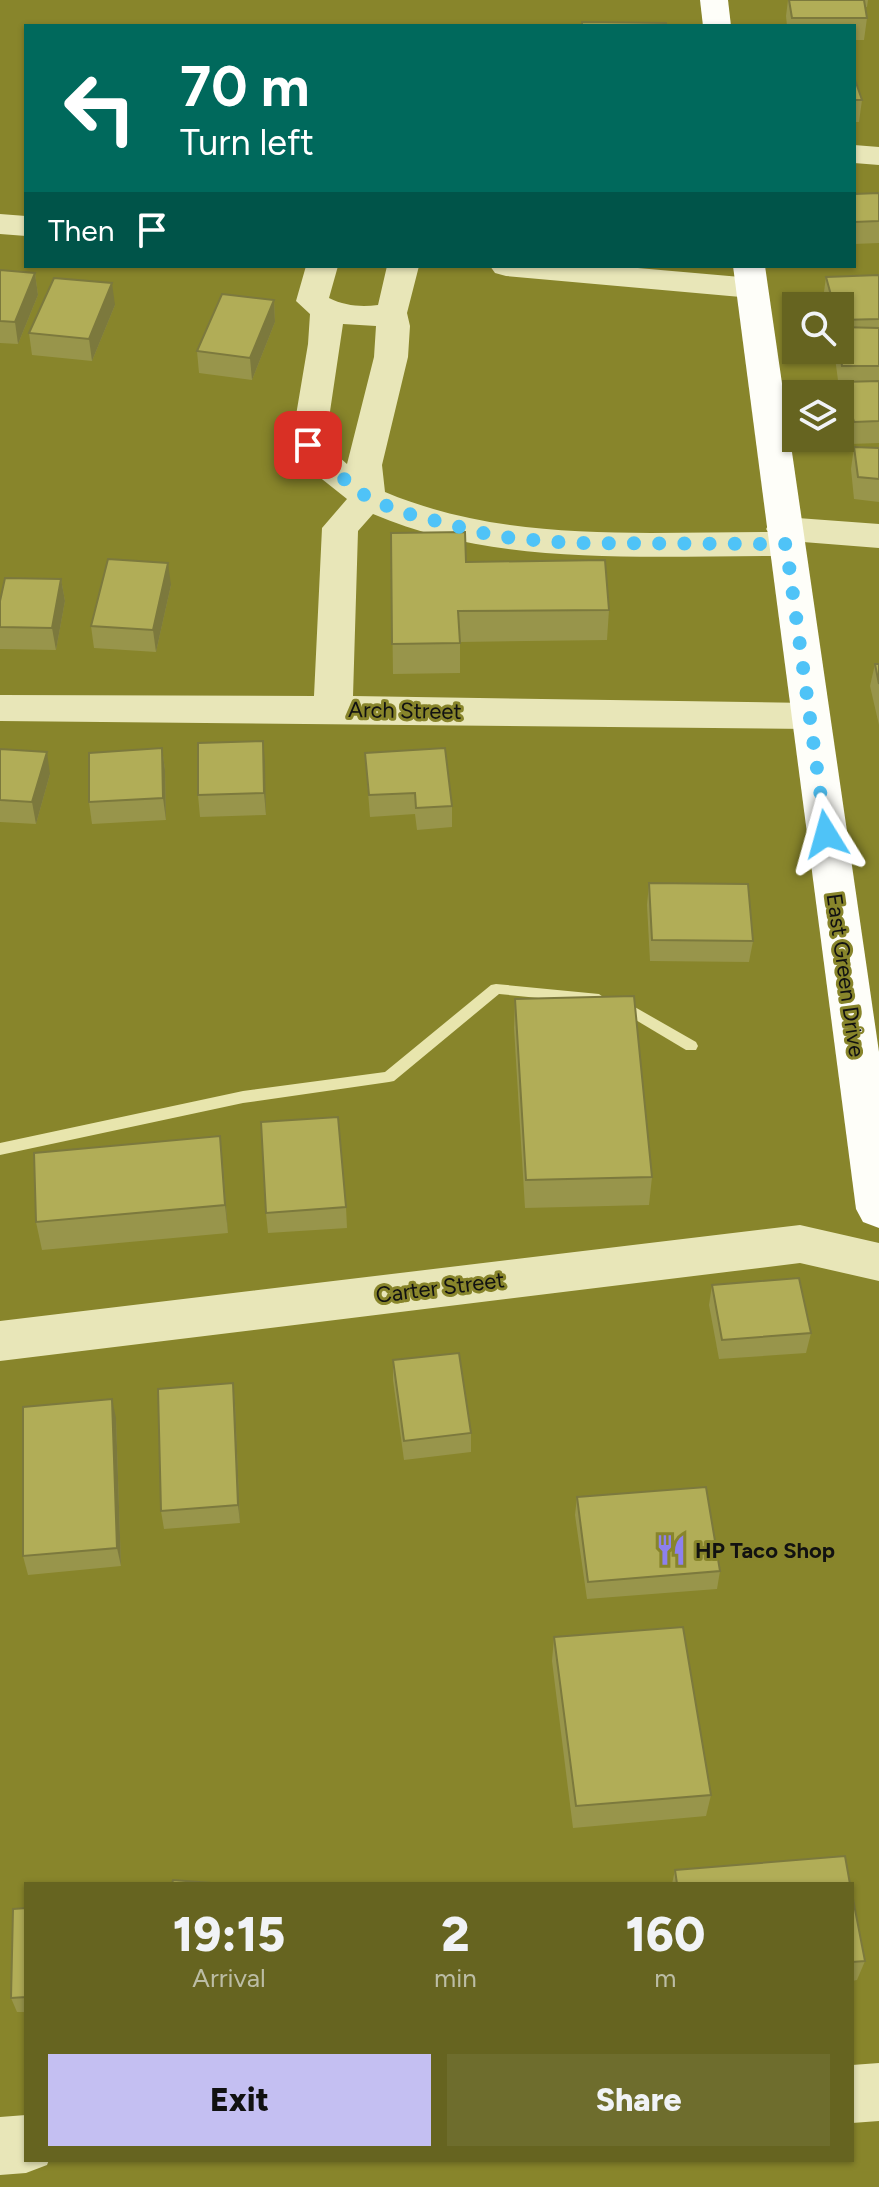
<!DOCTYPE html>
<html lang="en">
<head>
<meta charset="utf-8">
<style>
	body { margin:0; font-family:Figtree,sans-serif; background:#6e6d2d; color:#f1f3f6; height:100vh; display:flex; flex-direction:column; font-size:30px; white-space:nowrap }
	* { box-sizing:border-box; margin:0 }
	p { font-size:26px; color:#bcbda5 }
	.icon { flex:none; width:44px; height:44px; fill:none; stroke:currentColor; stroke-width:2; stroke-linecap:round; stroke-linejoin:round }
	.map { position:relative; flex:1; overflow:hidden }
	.drawer { position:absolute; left:24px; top:1882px; width:830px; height:280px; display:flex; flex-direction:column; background:#666420; border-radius:0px; box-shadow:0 2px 6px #0004 }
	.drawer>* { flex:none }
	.hud { position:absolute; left:24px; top:24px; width:832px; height:244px; border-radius:0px; box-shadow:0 2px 6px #0004; background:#00695c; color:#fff; overflow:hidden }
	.buttons { position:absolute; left:782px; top:292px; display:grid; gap:16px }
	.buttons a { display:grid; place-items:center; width:72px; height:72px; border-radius:0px; background:#666420; box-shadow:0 2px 6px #0004; font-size:40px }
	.pin { position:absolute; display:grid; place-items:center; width:68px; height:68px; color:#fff; margin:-34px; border-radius:16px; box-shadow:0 4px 12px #0006 }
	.me { position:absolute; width:88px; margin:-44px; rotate:352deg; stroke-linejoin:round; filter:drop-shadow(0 0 6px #0008) }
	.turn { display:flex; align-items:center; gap:28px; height:168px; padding:0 24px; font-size:36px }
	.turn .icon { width:104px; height:104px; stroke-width:2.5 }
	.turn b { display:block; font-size:56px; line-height:68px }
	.then { display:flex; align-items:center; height:76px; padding:0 24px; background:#0003; gap:16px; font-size:30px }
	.eta { display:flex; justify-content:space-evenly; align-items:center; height:136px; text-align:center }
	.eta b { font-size:48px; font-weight:800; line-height:56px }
	.button { display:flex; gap:16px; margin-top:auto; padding:16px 24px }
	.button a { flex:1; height:92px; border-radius:0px; background:#c4bff2; color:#111; font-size:32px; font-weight:800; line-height:92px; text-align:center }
	.button a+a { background:#6e6d2d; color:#f1f3f6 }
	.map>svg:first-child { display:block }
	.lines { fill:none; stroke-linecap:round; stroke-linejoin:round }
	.stream { fill:#e8e5ad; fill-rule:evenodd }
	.minor { fill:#e8e6b8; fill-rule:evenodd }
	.major { fill:#fefef9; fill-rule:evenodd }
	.wall { fill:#98954b }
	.shaded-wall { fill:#7c793d }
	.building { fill:#b1ad57; stroke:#7c793d; stroke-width:2 }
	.route { stroke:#4fc3f7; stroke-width:14; stroke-dasharray:0 25.2 }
	.labels { text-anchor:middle; stroke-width:6; stroke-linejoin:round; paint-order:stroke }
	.street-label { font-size:22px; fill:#111; stroke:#88852b }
	.poi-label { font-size:22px; font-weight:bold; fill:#111; stroke:#88852b; text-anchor:start }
</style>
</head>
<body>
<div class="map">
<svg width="879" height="2187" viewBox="0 0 879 2187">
	<rect width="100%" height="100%" fill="#88852b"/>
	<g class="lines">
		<g class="stream">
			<polygon points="496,984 599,994 606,999 599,1004 499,994 394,1081 389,1082 243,1103 0,1155 0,1143 243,1091 385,1072 491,985"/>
			<polygon points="619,998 696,1042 698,1046 696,1050 686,1050 614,1007 612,1003"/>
		</g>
		<g class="minor">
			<polygon points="854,145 879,147 879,165 854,163"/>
			<polygon points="0,214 26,216 26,236 0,234"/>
			<path d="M306,266H338L329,298C345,306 361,307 378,305L387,266H419L407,313L410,326L408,357L382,465L385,492C506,543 640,532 768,532L766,529L771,521L784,517L879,524V548L803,542L799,552L786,556C652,555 499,568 373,514L358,531L353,696L809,703L823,707L828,716L823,725L809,729L0,721V695L314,696L322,528L347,499L303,464L291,445L308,344L310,314L296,301ZM343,324L376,326L374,357L347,464L325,445Z"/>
			<polygon points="490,266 615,266 752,278 764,281 768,288 764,295 752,298 506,276 495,273"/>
			<polygon points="800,1225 879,1243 879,1281 800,1263 0,1361 0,1321"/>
			<polygon points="879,2063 879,2121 852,2123 852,2065"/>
			<polygon points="26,2115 26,2160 49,2160 47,2165 26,2173 0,2175 0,2117"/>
		</g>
		<g class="major">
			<polygon points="700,0 728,0 731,26 703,26"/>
			<polygon points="733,266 765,266 879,1052 879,1228 863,1222 856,1209"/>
		</g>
	</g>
	<g class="wall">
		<polygon points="788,0 868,0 867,7 865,7 867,18 864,40 854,40 854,26 787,26 786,16"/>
		<polygon points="854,55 856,65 854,77 862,100 859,122 854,122"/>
		<polygon points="879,193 879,243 854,244 854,194"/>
		<polygon points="0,270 35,273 38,295 18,344 0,343"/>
		<polygon points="879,275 879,443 850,444 840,408 842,388 839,388 834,350 840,350 840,306 825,306 823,299 826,277"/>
		<polygon points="274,300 275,322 252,380 199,373 197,351"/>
		<polygon points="115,305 92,361 32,355 29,333"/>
		<polygon points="854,447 879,448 879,502 854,499 851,469"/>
		<polygon points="391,533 466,562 609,610 607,640 460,642 460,673 393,674"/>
		<polygon points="61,579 65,601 56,650 0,649 0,601"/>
		<polygon points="171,585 156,652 94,648 91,626"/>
		<polygon points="875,664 879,664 879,725 870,686"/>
		<polygon points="263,741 266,815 200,817 198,795"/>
		<polygon points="162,748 165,770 166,820 92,824 89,802"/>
		<polygon points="0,749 50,774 36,824 0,822"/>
		<polygon points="365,753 452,806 452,827 417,830 415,814 370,817"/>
		<polygon points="649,883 753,941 749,962 650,961 647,905"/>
		<polygon points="515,999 652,1177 649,1205 525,1208 514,1028"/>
		<polygon points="223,1164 228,1233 42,1250 36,1222"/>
		<polygon points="346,1207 347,1228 268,1233 266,1213"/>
		<polygon points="712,1285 811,1333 806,1353 719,1359 709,1305"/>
		<polygon points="393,1360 471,1433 471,1452 404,1460 393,1380"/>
		<polygon points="233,1383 235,1403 240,1523 164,1529 161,1511"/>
		<polygon points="116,1418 121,1566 28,1575 23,1556"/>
		<polygon points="577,1497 720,1571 717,1589 587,1599 575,1515"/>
		<polygon points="554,1637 711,1795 706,1816 573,1828 552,1661"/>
		<polygon points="675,1870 850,1884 672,1884"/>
		<polygon points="852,1894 865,1961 857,1980 852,1981"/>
		<polygon points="26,1908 26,2012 17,2012 11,1998"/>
	</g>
	<g class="shaded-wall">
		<polygon points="35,273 38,295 18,344 15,322"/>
		<polygon points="112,283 115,305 92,361 89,339"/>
		<polygon points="274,300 275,322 252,380 250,358"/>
		<polygon points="168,563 171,585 156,652 153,630"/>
		<polygon points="61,579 65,601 56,650 52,628"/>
		<polygon points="263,741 265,762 266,815 264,793"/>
		<polygon points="162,748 165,770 166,820 163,798"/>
		<polygon points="47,752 50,774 36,824 32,802"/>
		<polygon points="220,1136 223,1164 228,1233 225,1205"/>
		<polygon points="233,1383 235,1403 240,1523 238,1505"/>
		<polygon points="112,1399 116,1418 121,1566 117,1548"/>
	</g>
	<g class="building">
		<polygon points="789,0 864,0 867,18 792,18"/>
		<polygon points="582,22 666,23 666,26 582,26"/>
		<polygon points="854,77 862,100 854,100"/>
		<polygon points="879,193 879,221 854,222 854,194"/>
		<polygon points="0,270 35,273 15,322 0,321"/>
		<polygon points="879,275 879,319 840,320 840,306 834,306 826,277"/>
		<polygon points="54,278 112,283 89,339 29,333"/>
		<polygon points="222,294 274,300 250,358 197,351"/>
		<polygon points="840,327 879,328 879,366 842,366 840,348"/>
		<polygon points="879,381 879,421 854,422 842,382"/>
		<polygon points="854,447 879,448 879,479 858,477"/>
		<polygon points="465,532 466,562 605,560 609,610 458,611 460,643 392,644 391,533"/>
		<polygon points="108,559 168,563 153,630 91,626"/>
		<polygon points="5,578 61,579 52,628 0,627 0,601"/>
		<polygon points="875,664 879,664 879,684"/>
		<polygon points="263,741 264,793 198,795 198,743"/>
		<polygon points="162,748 163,798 89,802 89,753"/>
		<polygon points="445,748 452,806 416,808 415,793 369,795 365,753"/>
		<polygon points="0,749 47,752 32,802 0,800"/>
		<polygon points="649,883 748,884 753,941 652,940"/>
		<polygon points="634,996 652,1177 526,1180 515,999"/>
		<polygon points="338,1117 346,1207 266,1213 261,1122"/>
		<polygon points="220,1136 225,1205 36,1222 34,1153"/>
		<polygon points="799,1278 811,1333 722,1340 712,1285"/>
		<polygon points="459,1353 471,1433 404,1441 393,1360"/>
		<polygon points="233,1383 238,1505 161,1511 158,1389"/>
		<polygon points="112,1399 117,1548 23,1556 23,1407"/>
		<polygon points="706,1487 720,1571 588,1582 577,1497"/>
		<polygon points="683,1627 711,1795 576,1806 554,1637"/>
		<polygon points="845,1856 850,1884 677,1884 675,1870"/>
		<polygon points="173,1880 224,1884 172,1884"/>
		<polygon points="852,1894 865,1961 852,1962"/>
		<polygon points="26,1908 26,1997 11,1998 13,1909"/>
	</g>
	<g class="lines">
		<polyline class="route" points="308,445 315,456 368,498 401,512 483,533 511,538 570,543 786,544 826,834"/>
	</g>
	<defs>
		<symbol id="restaurant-bare" viewBox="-9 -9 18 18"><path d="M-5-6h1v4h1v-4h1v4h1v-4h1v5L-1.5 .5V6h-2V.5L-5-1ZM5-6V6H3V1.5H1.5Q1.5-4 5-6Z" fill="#8d80ee" stroke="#88852b" stroke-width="2.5" paint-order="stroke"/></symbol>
	</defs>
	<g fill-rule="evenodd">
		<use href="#restaurant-bare" x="649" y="1528" width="44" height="44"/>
	</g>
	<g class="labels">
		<g class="street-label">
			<text transform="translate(405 710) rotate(1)" y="8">Arch Street</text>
			<text transform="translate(846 975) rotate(82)" y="8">East Green Drive</text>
			<text transform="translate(440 1287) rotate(-7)" y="8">Carter Street</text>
		</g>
		<g class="poi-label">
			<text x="695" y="1558">HP Taco Shop</text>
		</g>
	</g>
</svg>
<div class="buttons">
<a><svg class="icon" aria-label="search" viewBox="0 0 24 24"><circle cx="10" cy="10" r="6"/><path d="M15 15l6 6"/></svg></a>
<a><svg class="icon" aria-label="layers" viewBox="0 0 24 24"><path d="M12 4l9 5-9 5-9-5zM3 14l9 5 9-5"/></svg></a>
</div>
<div class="pin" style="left:308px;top:445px;background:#d93025"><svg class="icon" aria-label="arrive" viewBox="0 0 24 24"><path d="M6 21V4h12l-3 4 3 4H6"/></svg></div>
<svg class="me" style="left:826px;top:834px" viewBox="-20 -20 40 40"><path d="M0-17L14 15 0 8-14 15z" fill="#4fc3f7" stroke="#fff" stroke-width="4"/></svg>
<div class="hud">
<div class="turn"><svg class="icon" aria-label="left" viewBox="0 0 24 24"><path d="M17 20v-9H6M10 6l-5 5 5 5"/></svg><div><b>70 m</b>Turn left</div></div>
<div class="then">Then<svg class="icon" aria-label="arrive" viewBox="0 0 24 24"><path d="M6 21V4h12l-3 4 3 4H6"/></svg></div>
</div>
<section class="drawer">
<div class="eta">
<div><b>19:15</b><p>Arrival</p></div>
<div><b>2</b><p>min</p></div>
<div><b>160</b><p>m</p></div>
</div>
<div class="button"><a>Exit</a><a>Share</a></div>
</section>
</div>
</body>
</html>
